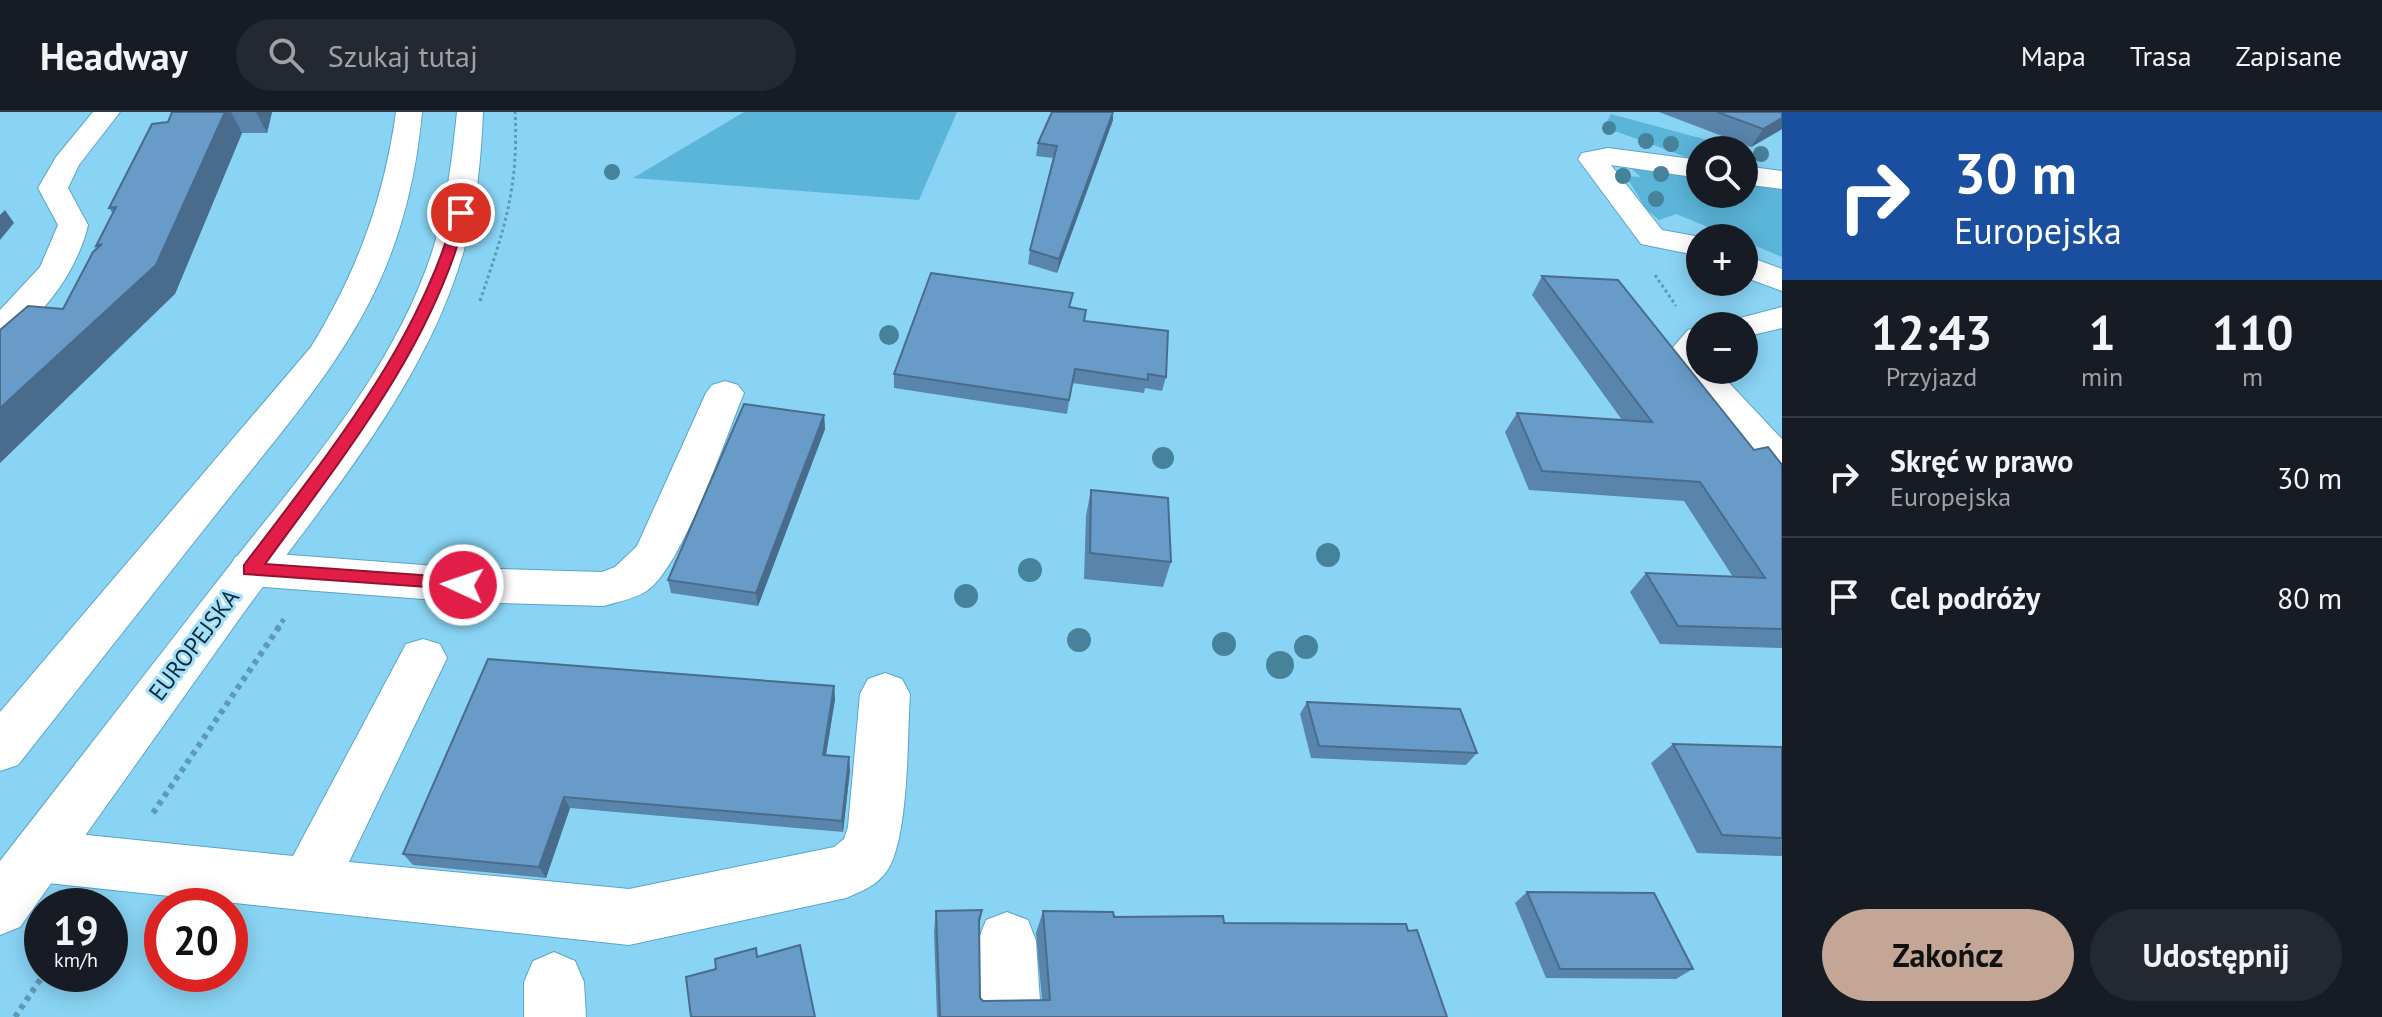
<!DOCTYPE html>
<html lang="pl">
<head>
<meta charset="utf-8">
<style>
	body { margin:0; font-family:"PT Sans",sans-serif; background:#242831; color:#f1f3f6; height:100vh; display:flex; flex-direction:column; font-size:30px; white-space:nowrap }
	* { box-sizing:border-box; margin:0 }
	p { font-size:26px; color:#9ea1a6 }
	.icon { flex:none; width:44px; height:44px; fill:none; stroke:currentColor; stroke-width:2; stroke-linecap:round; stroke-linejoin:round }
	.map { position:relative; flex:1; overflow:hidden }
	.side { display:flex; flex-direction:column; background:#171b24; width:600px }
	.side>* { flex:none }
	.guide { background:#1a4fa0; color:#fff; overflow:hidden }
	.buttons { position:absolute; left:1686px; top:24px; display:grid; gap:16px }
	.buttons a { display:grid; place-items:center; width:72px; height:72px; border-radius:50%; background:#171b24; box-shadow:0 4px 20px #0003; font-size:40px }
	.speed { position:absolute; left:24px; top:776px; display:flex; gap:16px; font-size:40px; font-weight:700; text-align:center }
	.speed>* { display:grid; place-content:center; width:104px; height:104px; border-radius:50%; background:#171b24; box-shadow:0 4px 20px #0003; line-height:1 }
	.speed small { font-size:20px; font-weight:400 }
	.speed .limit { border:12px solid #d22; background:#fff; color:#111 }
	.pin { position:absolute; display:grid; place-items:center; width:68px; height:68px; color:#fff; margin:-34px; border:4px solid #fff; border-radius:50%; box-shadow:0 2px 8px #0007 }
	.me { position:absolute; width:88px; margin:-44px; rotate:273deg; stroke-linejoin:round; filter:drop-shadow(0 0 6px #0008) }
	.turn { display:flex; align-items:center; gap:28px; height:168px; padding:0 40px; font-size:36px }
	.turn .icon { width:104px; height:104px; stroke-width:2.5 }
	.turn b { display:block; font-size:56px; line-height:68px }
	.eta { display:flex; justify-content:space-evenly; align-items:center; height:136px; text-align:center }
	.eta b { font-size:48px; font-weight:800; line-height:56px }
	.primary-button { display:flex; gap:16px; margin-top:auto; padding:16px 40px }
	.primary-button a { flex:1; height:92px; border-radius:48px; background:#c4a696; color:#111; font-size:32px; font-weight:800; line-height:92px; text-align:center }
	.primary-button a+a { background:#242831; color:#f1f3f6 }
	ul { padding:0; list-style:none }
	li { display:flex; align-items:center; gap:24px; height:120px; padding:0 40px; border-top:2px solid #363941 }
	li div { flex:1 }
	li b { display:block; font-size:30px }
	li em { font-style:normal }
	header { display:flex; align-items:center; gap:48px; box-sizing:border-box; height:112px; padding:0 40px; background:#171b24; border-bottom:2px solid #363941 }
	header strong { font-size:38px }
	nav { display:flex; gap:44px; margin-inline-start:auto; font-size:28px }
	.search { width:560px; height:72px; background:#242831; display:flex; align-items:center; gap:20px; box-sizing:border-box; padding:0 28px; border-radius:44px; color:#9ea1a6; font-size:30px }
	main { display:flex; flex:1; min-height:0 }
	.map>svg:first-child { display:block }
	.green { fill:#5bb5d9 }
	.lines { fill:none; stroke-linecap:round; stroke-linejoin:round }
	.minor-casing { stroke:#5aa5c4; stroke-width:2 }
	.major-casing { stroke:#5aa5c4; stroke-width:2 }
	.path-far2 { stroke:#5e9ab3; stroke-width:3; stroke-dasharray:3 3; stroke-linecap:butt }
	.path-far1 { stroke:#5e9ab3; stroke-width:5; stroke-dasharray:4 4; stroke-linecap:butt }
	.path { stroke:#5e9ab3; stroke-width:6; stroke-dasharray:5 5; stroke-linecap:butt }
	.minor { fill:#fff; fill-rule:evenodd }
	.major { fill:#fff; fill-rule:evenodd }
	.tree { fill:#46829a }
	.wall { fill:#5985ac }
	.shaded-wall { fill:#496c8c }
	.building { fill:#689bc8; stroke:#496c8c; stroke-width:2 }
	.route { fill:#e11d48; stroke:#92132f; stroke-width:2 }
	.labels { text-anchor:middle; stroke-width:6; stroke-linejoin:round; paint-order:stroke }
	.street-label { font-size:24px; fill:#0b2c38; stroke:#a4dff9 }
</style>
</head>
<body>
<header>
<strong>Headway</strong>
<div class="search"><svg class="icon" aria-label="search" viewBox="0 0 24 24"><circle cx="10" cy="10" r="6"/><path d="M15 15l6 6"/></svg>Szukaj tutaj</div>
<nav><a>Mapa</a><a>Trasa</a><a>Zapisane</a></nav>
</header>
<main>
<div class="map">
<svg width="1782" height="905" viewBox="0 0 1782 905">
	<rect width="100%" height="100%" fill="#89d4f4"/>
	<g class="green">
		<polygon points="744,0 957,0 919,88 633,66"/>
		<polygon points="1611,2 1744,38 1700,38 1700,50 1604,15"/>
		<polygon points="1631,56 1700,65 1700,82 1744,82 1744,71 1782,76 1782,145 1744,129 1744,126 1735,126 1676,102 1659,108 1646,97 1626,64 1641,65"/>
	</g>
	<g class="lines">
		<defs>
			<g id="minor">
				<path d="M93,0H120L79,53L68,76L88,113C80,152 41,215 0,225V198L40,155L58,113L38,76L56,45Z"/>
				<polygon points="1608,36 1700,48 1700,66 1611,53 1662,118 1706,126 1700,126 1700,144 1641,132 1578,47 1582,41"/>
				<polygon points="1744,54 1782,59 1782,77 1744,72"/>
				<polygon points="1744,143 1782,157 1782,179 1744,165"/>
				<polygon points="1782,195 1782,216 1744,225 1744,214 1727,214 1732,208"/>
				<polygon points="1700,215 1700,258 1717,258 1782,327 1782,366 1768,362 1686,269 1668,241 1688,218"/>
				<path d="M725,269L738,273L744,281C726,324 681,459 645,480C633,487 617,490 604,494L463,490L251,474L235,469L229,457L235,445L251,440L463,456L602,460L615,455L637,434L706,281L712,273Z"/>
				<path d="M423,527L440,532L447,546L349,750L629,777L834,735L844,727L848,715L860,582L868,567L885,561L902,567L910,582C907,622 910,737 883,764C873,775 860,780 846,786L629,833L38,770L18,763L10,744L18,725L38,718L293,744L406,532Z"/>
				<polygon points="1007,800 1028,808 1036,829 1041,905 979,905 978,829 986,808"/>
				<polygon points="554,840 575,849 584,870 586,905 524,905 524,870 533,849"/>
			</g>
			<g id="major">
				<path d="M396,0H422C405,186 324,266 213,406C148,488 83,571 18,653L0,659V600L311,235C357,160 384,87 396,0Z"/>
				<path d="M457,0H483C481,47 477,92 464,138C426,273 326,387 245,499C170,604 95,710 20,815L0,823V749C71,658 141,567 212,476C293,371 392,266 433,137C447,92 452,47 457,0Z"/>
			</g>
		</defs>
		<use href="#minor" class="minor-casing"/>
		<use href="#major" class="major-casing"/>
		<g class="path-far2">
			<polyline points="1655,163 1676,194"/>
			<path d="M480,189C504,118 519,76 515,0"/>
		</g>
		<polyline class="path-far1" points="277,517 286,504"/>
		<g class="path">
			<polyline points="153,701 279,515"/>
			<polyline points="15,905 44,862"/>
		</g>
		<use href="#minor" class="minor"/>
		<use href="#major" class="major"/>
	</g>
	<g class="tree">
		<circle cx="1609" cy="16" r="7"/>
		<circle cx="1646" cy="29" r="8"/>
		<circle cx="1671" cy="32" r="8"/>
		<circle cx="1761" cy="42" r="8"/>
		<circle cx="612" cy="60" r="8"/>
		<circle cx="1661" cy="62" r="8"/>
		<circle cx="1623" cy="64" r="8"/>
		<circle cx="1656" cy="87" r="8"/>
		<circle cx="889" cy="223" r="10"/>
		<circle cx="1163" cy="346" r="11"/>
		<circle cx="1328" cy="443" r="12"/>
		<circle cx="1030" cy="458" r="12"/>
		<circle cx="966" cy="484" r="12"/>
		<circle cx="1079" cy="528" r="12"/>
		<circle cx="1224" cy="532" r="12"/>
		<circle cx="1306" cy="535" r="12"/>
		<circle cx="1280" cy="553" r="14"/>
	</g>
	<g class="wall">
		<polygon points="172,0 272,0 267,21 242,21 175,182 63,197 97,136 96,134 113,102 109,96 168,10"/>
		<polygon points="1659,0 1782,0 1782,17 1751,35"/>
		<polygon points="1113,8 1057,161 1028,152 1030,138 1053,46 1036,44 1038,31"/>
		<polygon points="1542,164 1754,338 1782,353 1782,536 1660,532 1630,480 1646,461 1733,465 1684,389 1529,378 1505,320 1517,301 1622,308 1532,183"/>
		<polygon points="1070,195 1084,209 1166,265 1162,279 1145,276 1144,281 1072,271 1067,302 894,276 894,262"/>
		<polygon points="824,303 825,317 758,494 671,481 668,468"/>
		<polygon points="1091,378 1171,450 1163,475 1084,467 1086,404"/>
		<polygon points="834,574 835,587 826,643 850,658 843,720 570,696 546,766 413,753 403,742"/>
		<polygon points="1307,590 1477,641 1466,653 1311,646 1300,602"/>
		<polygon points="1673,632 1782,635 1782,744 1697,741 1651,651"/>
		<polygon points="1527,780 1693,857 1676,867 1546,866 1515,791"/>
		<polygon points="982,798 979,816 980,886 983,889 1042,888 1036,821 1043,799 1224,811 1408,819 1447,905 937,905 934,820 936,799"/>
	</g>
	<g class="shaded-wall">
		<polygon points="225,0 231,0 242,21 175,182 0,351 0,296"/>
		<polygon points="256,0 272,0 267,21"/>
		<polygon points="1113,0 1113,8 1057,161 1059,147"/>
		<polygon points="1782,6 1782,17 1751,35 1763,17"/>
		<polygon points="5,98 14,111 0,128 0,103"/>
		<polygon points="824,303 825,317 758,494 756,481"/>
		<polygon points="834,574 835,587 824,655 823,643"/>
		<polygon points="849,645 850,658 843,720 842,709"/>
		<polygon points="564,685 570,696 546,766 539,755"/>
	</g>
	<g class="building">
		<polygon points="172,0 225,0 156,153 0,296 0,218 28,194 63,197 93,140 102,132 96,134 116,95 109,96 152,12 168,10"/>
		<polygon points="1052,0 1113,0 1059,147 1030,138 1057,34 1038,31"/>
		<polygon points="1717,0 1782,0 1782,6 1763,17"/>
		<polygon points="931,161 1073,181 1069,195 1086,198 1084,209 1168,219 1166,265 1148,262 1148,268 1075,257 1069,288 894,262"/>
		<polygon points="1542,164 1618,168 1754,338 1768,335 1782,353 1782,517 1678,514 1646,461 1765,466 1700,370 1542,359 1517,301 1652,310"/>
		<polygon points="744,292 824,303 756,481 668,468"/>
		<polygon points="1091,378 1168,386 1171,450 1090,441"/>
		<polygon points="488,547 834,574 823,643 849,645 842,709 564,685 539,755 403,742"/>
		<polygon points="1307,590 1460,597 1477,641 1319,634"/>
		<polygon points="1673,632 1782,635 1782,726 1722,723"/>
		<polygon points="1527,780 1654,781 1693,857 1560,857"/>
		<polygon points="982,798 979,808 980,886 983,889 1050,888 1043,799 1113,800 1114,805 1223,804 1224,811 1406,812 1408,819 1417,818 1447,905 940,905 936,799"/>
		<polygon points="800,833 815,905 691,905 686,865 716,857 715,847 756,836 757,845"/>
	</g>
	<path class="route" d="M461,97L467,101C433,234 345,342 265,452L463,466L469,468V478L244,462V453C327,343 417,235 455,101Z"/>
	<g class="labels">
		<g class="street-label">
			<text transform="translate(194 533) rotate(-53)" y="8">EUROPEJSKA</text>
		</g>
	</g>
</svg>
<div class="buttons">
<a><svg class="icon" aria-label="search" viewBox="0 0 24 24"><circle cx="10" cy="10" r="6"/><path d="M15 15l6 6"/></svg></a>
<a>+</a>
<a>−</a>
</div>
<div class="speed"><div>19<small>km/h</small></div><div class="limit">20</div></div>
<div class="pin" style="left:461px;top:101px;background:#d93025"><svg class="icon" aria-label="arrive" viewBox="0 0 24 24"><path d="M6 21V4h12l-3 4 3 4H6"/></svg></div>
<svg class="me" style="left:463px;top:473px" viewBox="-20 -20 40 40"><circle r="17" fill="#e11d48" stroke="#fff" stroke-width="3"/><path d="M0-11L8 9 0 5-8 9z" fill="#fff"/></svg>
</div>
<section class="side">
<div class="guide">
<div class="turn"><svg class="icon" aria-label="right" viewBox="0 0 24 24"><path d="M7 20v-9h11M14 6l5 5-5 5"/></svg><div><b>30 m</b>Europejska</div></div>
</div>
<div class="eta">
<div><b>12:43</b><p>Przyjazd</p></div>
<div><b>1</b><p>min</p></div>
<div><b>110</b><p>m</p></div>
</div>
<ul>
<li><svg class="icon" aria-label="right" viewBox="0 0 24 24"><path d="M7 20v-9h11M14 6l5 5-5 5"/></svg><div><b>Skręć w prawo</b><p>Europejska</p></div><em>30 m</em></li>
<li><svg class="icon" aria-label="arrive" viewBox="0 0 24 24"><path d="M6 21V4h12l-3 4 3 4H6"/></svg><div><b>Cel podróży</b></div><em>80 m</em></li>
</ul>
<div class="primary-button"><a>Zakończ</a><a>Udostępnij</a></div>
</section>
</main>
</body>
</html>
